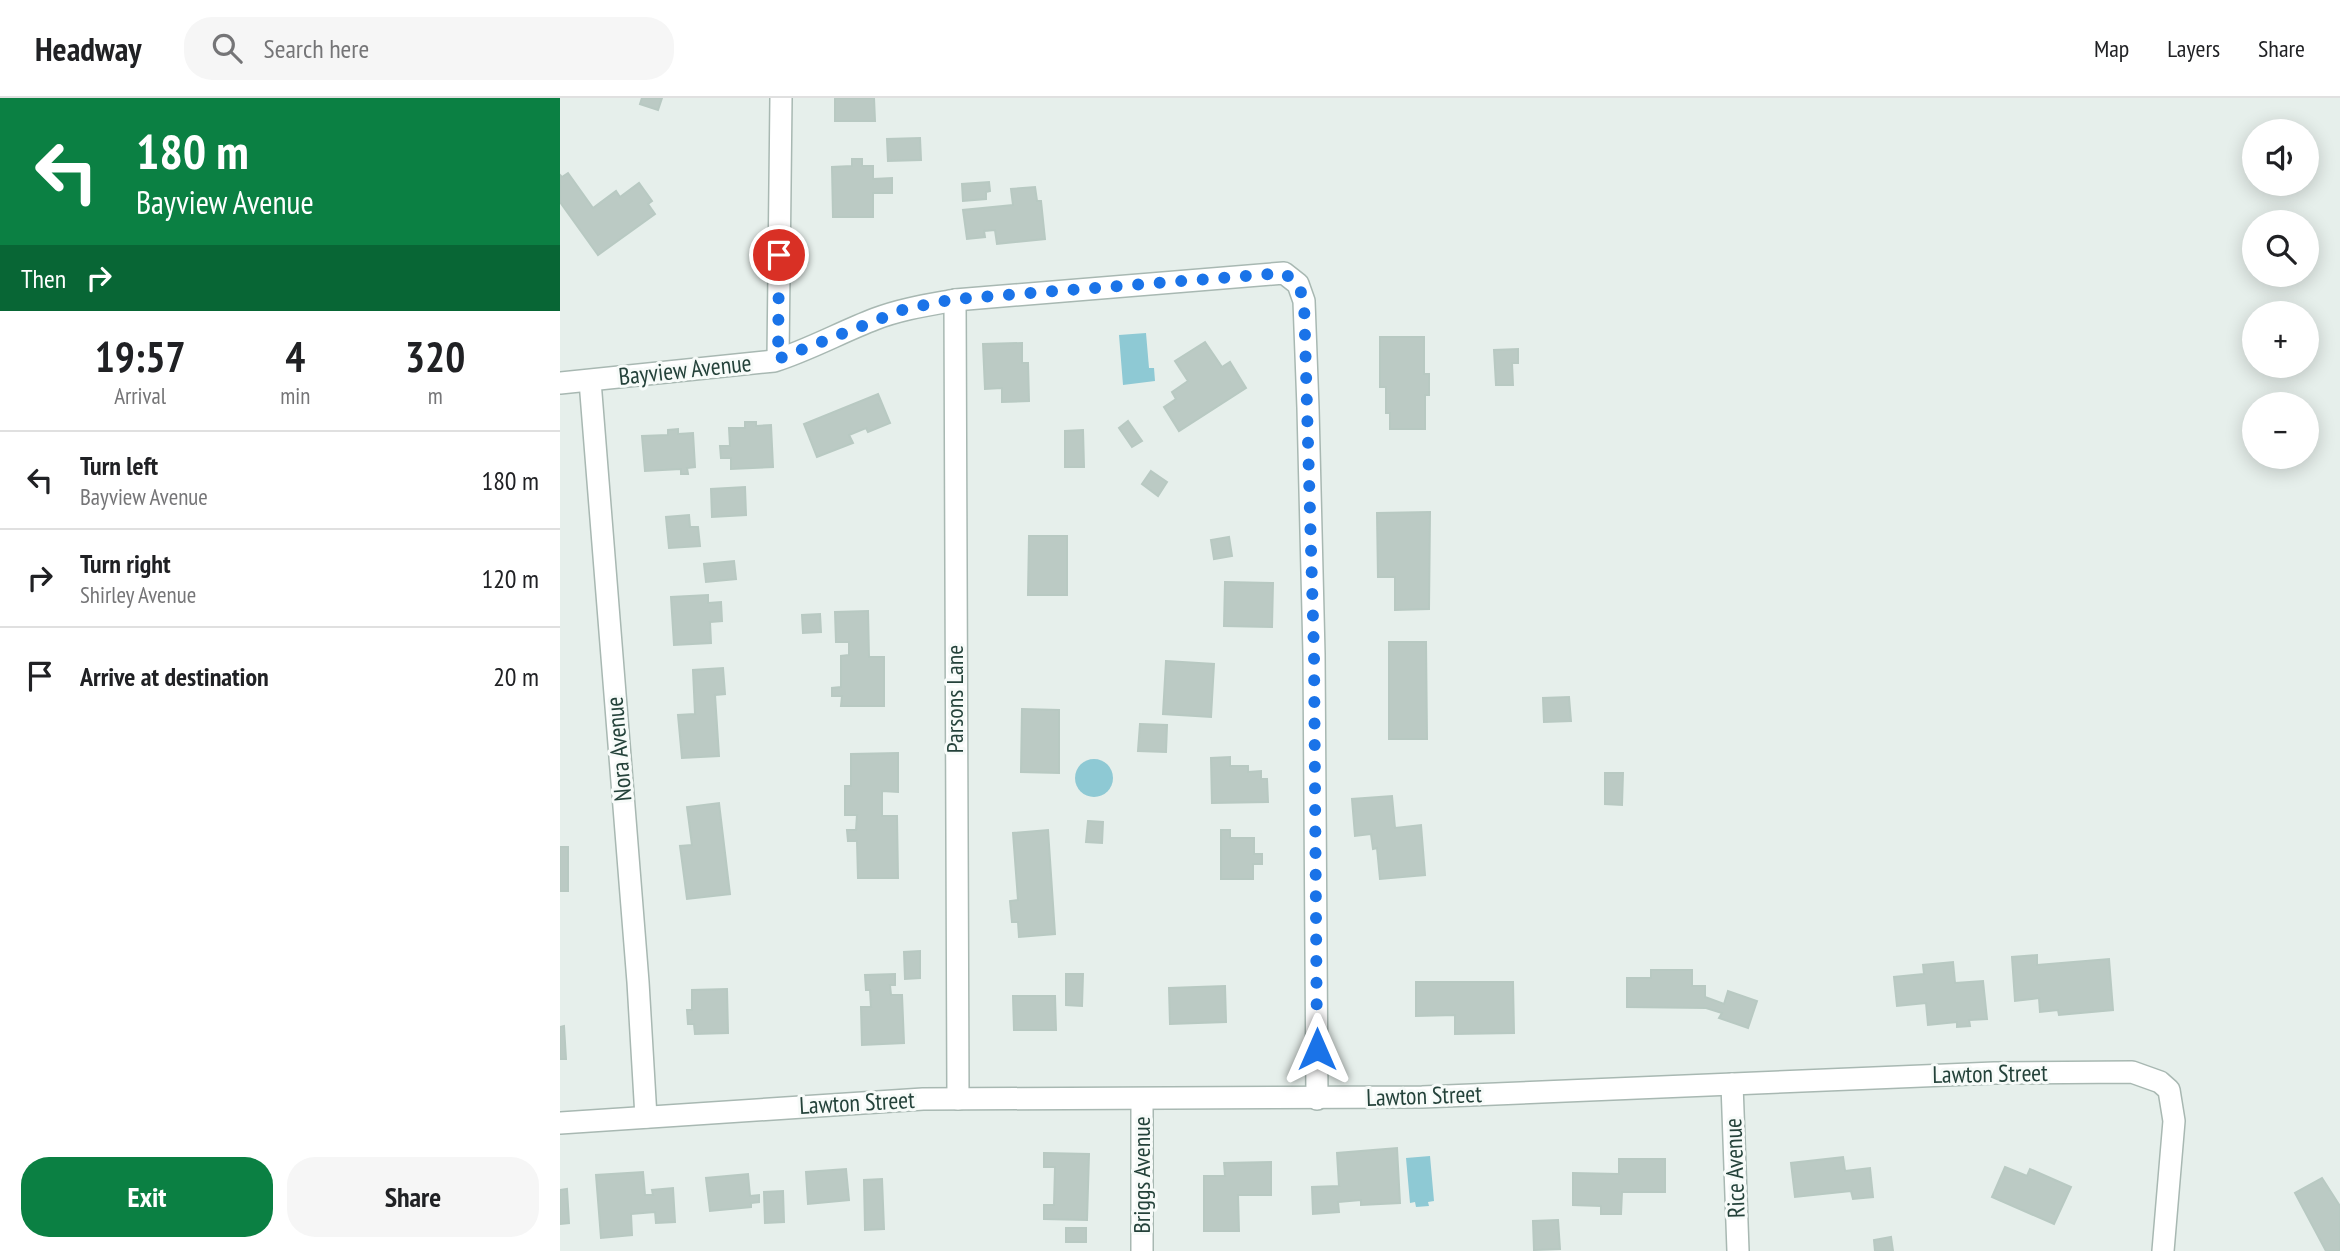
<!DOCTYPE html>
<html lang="en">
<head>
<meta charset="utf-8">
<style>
	body { margin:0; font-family:"PT Sans Narrow",sans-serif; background:#f6f6f6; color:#202124; height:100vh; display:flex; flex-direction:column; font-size:26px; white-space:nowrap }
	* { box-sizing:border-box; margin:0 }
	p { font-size:23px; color:#757577 }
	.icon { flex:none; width:38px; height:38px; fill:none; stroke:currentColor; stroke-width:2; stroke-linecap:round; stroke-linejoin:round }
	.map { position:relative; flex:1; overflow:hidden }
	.drawer { display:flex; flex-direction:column; background:#fff; width:560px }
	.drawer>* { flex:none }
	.banner { background:#0b8043; color:#fff; overflow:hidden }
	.buttons { position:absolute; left:1682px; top:21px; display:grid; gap:14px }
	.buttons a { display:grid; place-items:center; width:77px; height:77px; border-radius:50%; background:#fff; box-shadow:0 4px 18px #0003; font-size:35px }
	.pin { position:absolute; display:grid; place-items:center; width:60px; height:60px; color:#fff; margin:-30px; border:4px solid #fff; border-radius:50%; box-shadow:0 2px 7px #0007 }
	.me { position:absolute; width:77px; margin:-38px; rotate:0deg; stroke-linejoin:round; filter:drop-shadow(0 0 5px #0008) }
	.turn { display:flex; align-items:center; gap:24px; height:147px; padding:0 21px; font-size:32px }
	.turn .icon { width:91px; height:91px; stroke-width:2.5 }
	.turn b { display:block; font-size:49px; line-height:60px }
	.then { display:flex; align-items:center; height:66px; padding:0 21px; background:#0003; gap:14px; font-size:26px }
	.eta { display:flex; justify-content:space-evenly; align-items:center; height:119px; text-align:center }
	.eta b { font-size:42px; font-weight:800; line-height:49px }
	.cta { display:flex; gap:14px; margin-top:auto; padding:14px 21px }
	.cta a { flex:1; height:80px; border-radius:28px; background:#0b8043; color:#fff; font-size:28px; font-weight:800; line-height:80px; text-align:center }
	.cta a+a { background:#f6f6f6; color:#202124 }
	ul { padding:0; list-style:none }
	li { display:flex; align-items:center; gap:21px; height:98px; padding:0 21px; border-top:2px solid #e0e0e0 }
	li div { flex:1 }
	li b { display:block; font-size:26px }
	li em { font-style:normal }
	header { display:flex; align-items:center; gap:42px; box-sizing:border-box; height:98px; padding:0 35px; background:#fff; border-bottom:2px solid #e0e0e0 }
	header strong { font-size:33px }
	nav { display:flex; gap:38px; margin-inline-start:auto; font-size:24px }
	.search { width:490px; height:63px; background:#f6f6f6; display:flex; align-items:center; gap:18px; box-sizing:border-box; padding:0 24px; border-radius:28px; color:#757577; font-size:26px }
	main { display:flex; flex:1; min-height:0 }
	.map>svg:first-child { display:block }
	.water { fill:#8ec9d4 }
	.building { fill:#bbcac4; stroke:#b8c9c2; stroke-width:2 }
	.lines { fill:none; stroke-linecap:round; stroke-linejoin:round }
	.minor-casing { stroke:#a8b8b2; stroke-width:24 }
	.minor { stroke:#fff; stroke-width:21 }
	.route { stroke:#1a73e8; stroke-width:12; stroke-dasharray:0 21.6 }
	.labels { text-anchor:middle; stroke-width:6; stroke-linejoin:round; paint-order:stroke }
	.street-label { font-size:24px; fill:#24423a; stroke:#f7fbf9 }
</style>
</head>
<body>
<header>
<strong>Headway</strong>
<div class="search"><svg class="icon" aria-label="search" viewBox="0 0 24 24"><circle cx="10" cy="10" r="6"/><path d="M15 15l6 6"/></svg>Search here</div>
<nav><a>Map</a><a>Layers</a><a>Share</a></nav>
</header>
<main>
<section class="drawer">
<div class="banner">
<div class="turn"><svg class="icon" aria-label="left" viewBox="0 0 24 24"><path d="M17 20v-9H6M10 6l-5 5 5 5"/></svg><div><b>180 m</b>Bayview Avenue</div></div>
<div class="then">Then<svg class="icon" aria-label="right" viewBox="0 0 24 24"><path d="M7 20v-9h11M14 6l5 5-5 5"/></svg></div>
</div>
<div class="eta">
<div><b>19:57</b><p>Arrival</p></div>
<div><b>4</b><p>min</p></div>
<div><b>320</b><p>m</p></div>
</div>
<ul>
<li><svg class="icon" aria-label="left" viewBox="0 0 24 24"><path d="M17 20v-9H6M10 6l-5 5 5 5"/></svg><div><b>Turn left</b><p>Bayview Avenue</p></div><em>180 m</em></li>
<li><svg class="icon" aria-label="right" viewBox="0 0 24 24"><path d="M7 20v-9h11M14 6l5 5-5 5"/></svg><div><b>Turn right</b><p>Shirley Avenue</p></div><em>120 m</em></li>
<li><svg class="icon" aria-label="arrive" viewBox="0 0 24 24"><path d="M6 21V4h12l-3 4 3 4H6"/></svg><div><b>Arrive at destination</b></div><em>20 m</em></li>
</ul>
<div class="cta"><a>Exit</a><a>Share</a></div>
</section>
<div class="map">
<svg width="1780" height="1153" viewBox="0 0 1780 1153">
	<rect width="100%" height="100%" fill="#e6efeb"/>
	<g class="water">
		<polygon points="586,235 589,270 594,270 595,283 563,287 559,237"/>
		<circle cx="534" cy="680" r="19"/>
		<polygon points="870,1058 874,1103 868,1104 869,1108 856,1109 855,1104 850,1105 846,1060"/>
	</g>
	<g class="building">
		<polygon points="82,0 102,0 98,12 80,6"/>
		<polygon points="275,0 314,0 315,23 275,23"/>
		<polygon points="360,40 361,62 328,63 327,41"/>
		<polygon points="292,61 302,61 302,68 313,68 313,81 332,80 332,95 313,95 313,119 273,119 272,69 292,68"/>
		<polygon points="8,75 33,110 56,93 60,99 79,85 92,103 88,106 95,116 38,157 0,104 0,77 2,79"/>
		<polygon points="429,84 430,93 426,94 426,101 403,103 402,86"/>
		<polygon points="475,89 477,103 481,103 485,141 437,146 435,132 424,133 425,139 407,141 403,112 453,107 451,91"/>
		<polygon points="820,239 864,239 864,276 869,276 869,297 865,297 865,331 830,331 830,315 826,315 826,289 820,289"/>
		<polygon points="645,244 662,269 670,264 686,290 619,333 604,309 616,301 612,294 628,283 615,263"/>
		<polygon points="462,245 462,265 468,265 469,303 442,304 442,290 425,291 423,246"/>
		<polygon points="958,251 958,265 952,265 953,287 936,287 934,252"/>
		<polygon points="318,296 330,325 308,334 306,330 289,337 293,345 257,359 244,326"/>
		<polygon points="568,323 582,343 572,349 559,330"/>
		<polygon points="185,324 196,324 196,328 211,327 213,369 171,371 171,360 161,360 160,348 170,348 169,330 185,330"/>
		<polygon points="118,331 118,336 133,335 135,369 127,370 128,376 121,376 121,371 85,373 82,338 108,337 108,332"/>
		<polygon points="523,332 524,369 505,369 505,333"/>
		<polygon points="591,373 607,384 598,398 582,386"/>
		<polygon points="185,389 186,417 152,419 151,391"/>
		<polygon points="870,414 869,511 835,512 835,479 818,479 817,415"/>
		<polygon points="129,417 130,429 138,429 140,448 109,450 106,419"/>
		<polygon points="469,438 507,438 507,497 468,497"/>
		<polygon points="669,439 672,458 654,461 651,442"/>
		<polygon points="174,463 176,481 146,484 144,466"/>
		<polygon points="665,484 713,485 712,529 664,528"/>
		<polygon points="148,497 148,505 161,504 162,523 150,524 151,545 114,547 111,499"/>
		<polygon points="308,513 309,559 324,559 324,608 281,608 282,598 272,598 272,590 281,589 281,558 289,557 289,544 276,544 275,514"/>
		<polygon points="260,516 261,534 243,535 242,517"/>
		<polygon points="829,544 866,544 867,641 829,641"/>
		<polygon points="606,563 654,566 651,619 603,616"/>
		<polygon points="163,570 165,596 155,597 159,658 122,660 118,617 135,616 133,572"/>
		<polygon points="1009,599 1011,623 984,624 983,600"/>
		<polygon points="462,611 499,612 499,675 461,674"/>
		<polygon points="580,626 607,627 606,654 578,653"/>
		<polygon points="338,655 338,694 322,693 322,718 337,718 338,780 298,780 297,743 288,743 287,732 296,732 297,717 285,717 285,688 291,688 291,656"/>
		<polygon points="670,659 670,668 688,668 688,674 701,673 701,681 707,681 708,704 652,705 651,660"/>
		<polygon points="1045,675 1063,675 1062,707 1045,706"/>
		<polygon points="832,698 835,730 861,727 865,777 820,781 817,750 813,751 811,736 795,738 792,701"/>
		<polygon points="159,705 170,796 127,801 120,748 132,747 127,709"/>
		<polygon points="528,723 543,724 542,745 526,744"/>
		<polygon points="488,732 495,836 459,839 458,824 452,824 450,803 458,802 453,735"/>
		<polygon points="661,732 670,732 670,740 694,740 694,756 702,756 702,766 693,766 693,781 661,781"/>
		<rect x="0" y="749" width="8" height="44"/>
		<polygon points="360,853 360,880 345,881 344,854"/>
		<polygon points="1477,857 1477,867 1549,861 1553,912 1499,917 1498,912 1480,914 1479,900 1455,903 1452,859"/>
		<polygon points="1393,864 1395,885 1423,883 1427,921 1409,922 1410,928 1397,929 1397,924 1368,927 1366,905 1337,908 1334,879 1364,876 1363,867"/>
		<polygon points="1091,872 1132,872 1132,888 1145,888 1145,899 1164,906 1168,893 1197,903 1188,930 1159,920 1162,915 1146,910 1067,909 1067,880 1091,880"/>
		<polygon points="335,876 335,887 330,887 331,897 342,897 344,945 302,947 301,909 311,909 310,892 306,892 305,877"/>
		<polygon points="506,876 523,876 522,908 506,907"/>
		<polygon points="856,884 953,884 954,935 895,936 895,917 856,918"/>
		<polygon points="665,888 666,924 610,926 609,890"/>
		<polygon points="167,891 168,935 135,936 134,926 128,926 127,912 132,912 132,892"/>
		<polygon points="453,898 495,898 496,932 454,932"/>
		<polygon points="4,928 6,961 0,961 0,929"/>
		<polygon points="837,1050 840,1105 801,1107 801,1102 778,1104 779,1114 753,1116 752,1089 779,1088 777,1055"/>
		<polygon points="484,1055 529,1056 527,1122 484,1121 484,1107 494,1107 495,1069 484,1069"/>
		<polygon points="1283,1059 1285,1073 1310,1070 1313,1099 1293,1101 1291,1093 1235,1099 1231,1065"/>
		<polygon points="1059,1061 1105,1061 1105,1094 1062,1094 1061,1116 1041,1116 1041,1108 1013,1107 1013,1075 1059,1076"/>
		<polygon points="711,1064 711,1097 678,1097 679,1133 644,1133 644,1078 665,1078 664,1065"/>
		<polygon points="1445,1069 1467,1078 1470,1071 1511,1089 1494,1126 1432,1099"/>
		<polygon points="286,1071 289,1102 248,1106 246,1074"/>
		<polygon points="83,1074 85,1097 93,1097 92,1092 113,1090 115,1124 96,1125 95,1114 71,1116 72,1137 41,1140 36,1077"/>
		<polygon points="188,1076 190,1098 199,1097 199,1104 191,1105 191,1109 150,1113 146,1080"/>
		<polygon points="1762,1080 1780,1108 1780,1153 1766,1153 1735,1095"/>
		<polygon points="322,1081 324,1131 305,1132 304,1082"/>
		<polygon points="7,1091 9,1125 0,1126 0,1092"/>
		<polygon points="223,1093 224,1124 205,1125 204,1094"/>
		<polygon points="998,1122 1000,1151 974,1152 973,1123"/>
		<rect x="506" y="1130" width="20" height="14"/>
		<polygon points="1331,1139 1333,1153 1315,1153 1314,1142"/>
	</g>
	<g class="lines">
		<defs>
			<g id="minor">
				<polyline points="395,202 398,1001"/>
				<polyline points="218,261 221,0"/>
				<polyline points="30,283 78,884 86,1019"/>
				<path d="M0,285L214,263C249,252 281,234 315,221C341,211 368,207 395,202L724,175L738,186L744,203L748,310L754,556L757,1001"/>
				<polyline points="1172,986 1178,1153"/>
				<polyline points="582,1001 582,1153"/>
				<polyline points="0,1025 363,1001 862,999 1434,975 1572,974 1600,984 1609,992 1614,1023 1603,1153"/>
			</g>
		</defs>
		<use href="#minor" class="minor-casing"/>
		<use href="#minor" class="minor"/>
	</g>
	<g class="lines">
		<polyline class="route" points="219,157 218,261 345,211 395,201 724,175 738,186 744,203 754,556 757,951"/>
	</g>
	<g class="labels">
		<g class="street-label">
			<text transform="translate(125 272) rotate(-6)" y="8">Bayview Avenue</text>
			<text transform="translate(395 601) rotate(-90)" y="8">Parsons Lane</text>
			<text transform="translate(59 651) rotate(-95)" y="8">Nora Avenue</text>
			<text transform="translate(1430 976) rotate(-1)" y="8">Lawton Street</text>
			<text transform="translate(864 998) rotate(-2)" y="8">Lawton Street</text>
			<text transform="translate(297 1005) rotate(-3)" y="8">Lawton Street</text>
			<text transform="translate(1175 1070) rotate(-92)" y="8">Rice Avenue</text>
			<text transform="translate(582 1077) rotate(-90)" y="8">Briggs Avenue</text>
		</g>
	</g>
</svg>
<div class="buttons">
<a><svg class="icon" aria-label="sound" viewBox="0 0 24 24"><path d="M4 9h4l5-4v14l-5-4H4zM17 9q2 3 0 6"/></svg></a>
<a><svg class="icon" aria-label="search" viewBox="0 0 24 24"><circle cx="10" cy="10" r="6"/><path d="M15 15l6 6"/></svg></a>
<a>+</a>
<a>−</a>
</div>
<div class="pin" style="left:219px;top:157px;background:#d93025"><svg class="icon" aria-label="arrive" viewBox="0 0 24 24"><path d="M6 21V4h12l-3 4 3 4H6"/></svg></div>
<svg class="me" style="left:757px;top:951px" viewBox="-20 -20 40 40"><path d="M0-17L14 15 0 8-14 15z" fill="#1a73e8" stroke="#fff" stroke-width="4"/></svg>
</div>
</main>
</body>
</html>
